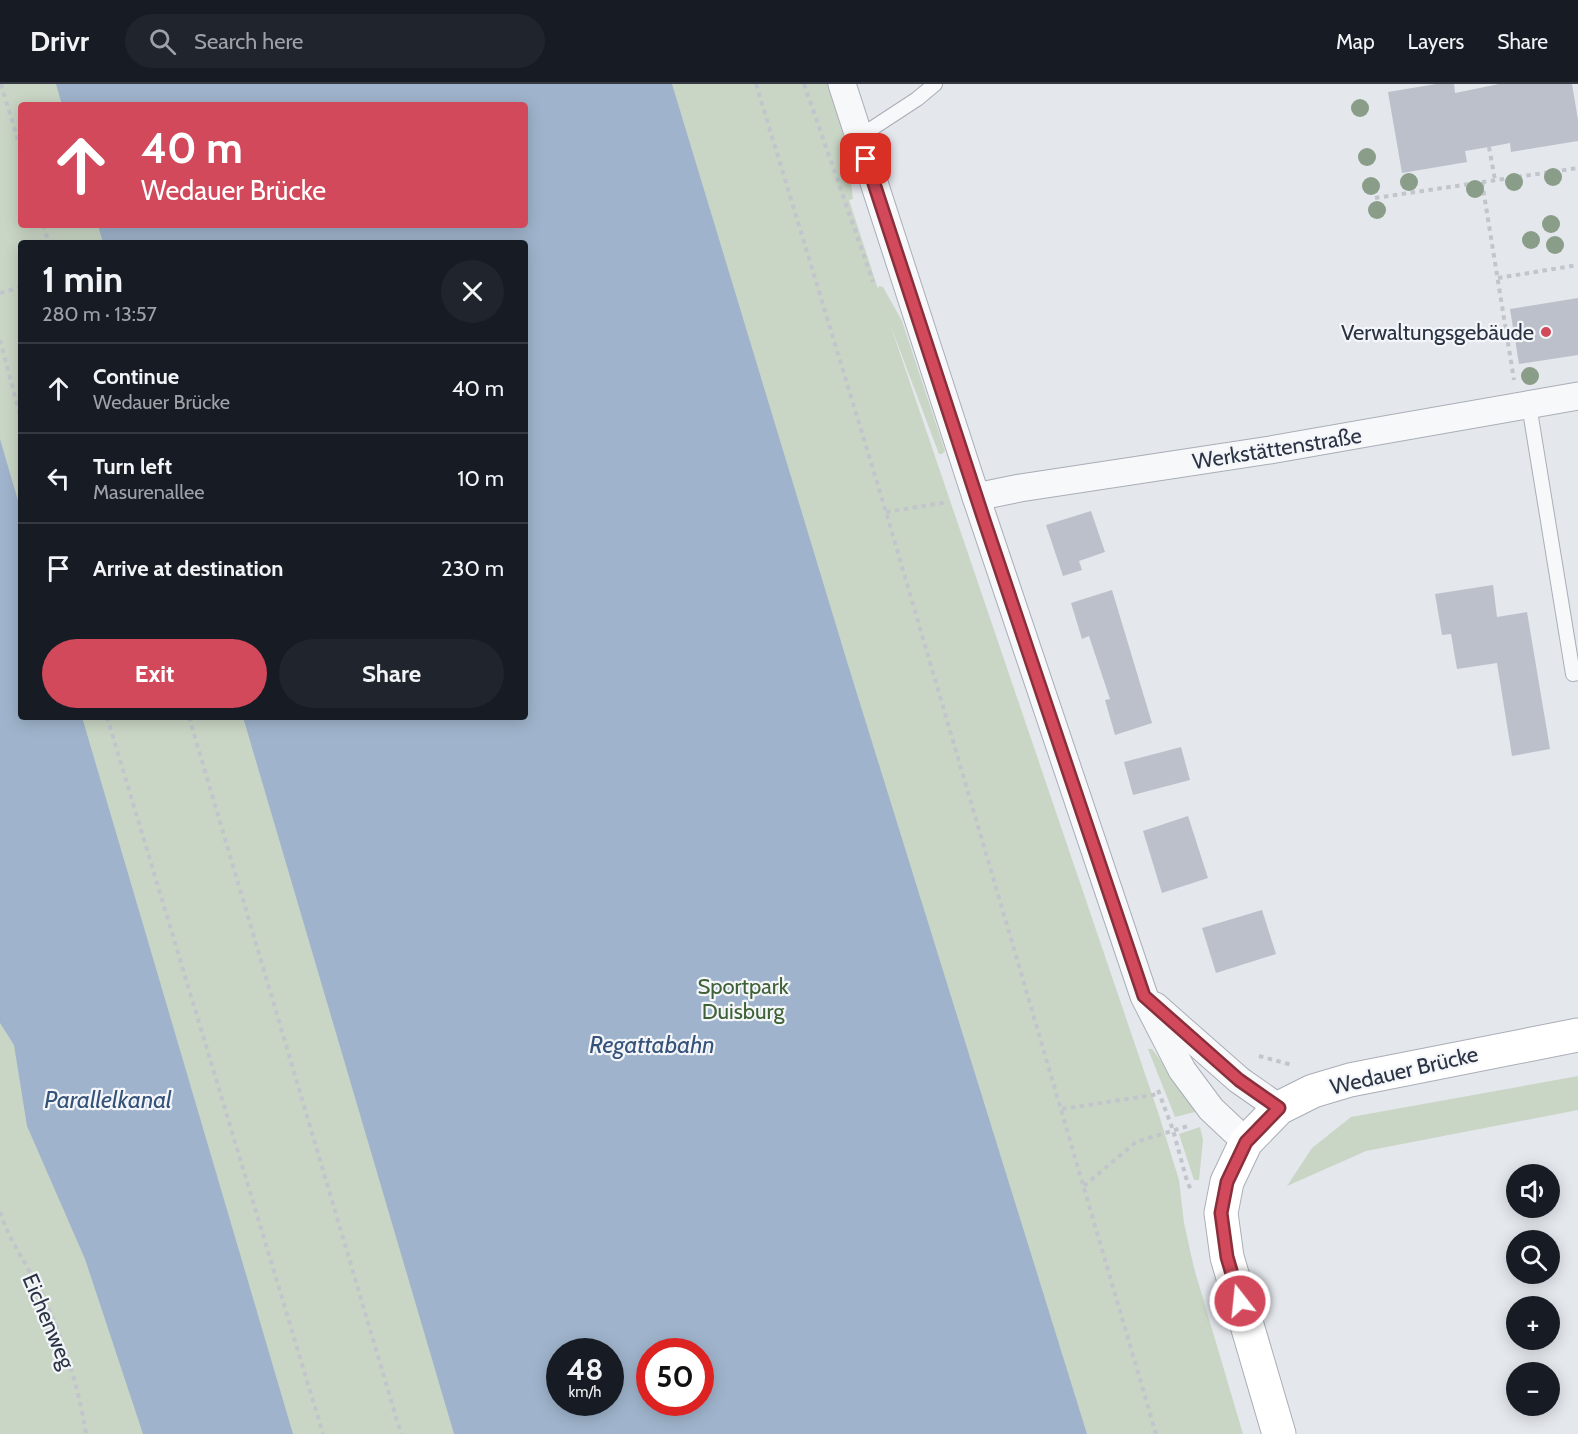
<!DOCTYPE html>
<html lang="en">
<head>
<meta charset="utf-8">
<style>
	body { margin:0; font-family:Cabin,sans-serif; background:#20242c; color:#f1f3f6; height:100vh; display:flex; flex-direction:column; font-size:22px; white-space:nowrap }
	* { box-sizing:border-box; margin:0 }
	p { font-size:20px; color:#9ea1a6 }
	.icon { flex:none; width:33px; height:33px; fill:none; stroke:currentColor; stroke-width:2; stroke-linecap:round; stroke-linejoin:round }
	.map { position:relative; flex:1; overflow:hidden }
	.panel { position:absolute; left:18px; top:156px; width:510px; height:480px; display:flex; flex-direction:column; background:#171b24; border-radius:6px; box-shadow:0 3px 15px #0003 }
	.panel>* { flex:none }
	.hud { position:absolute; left:18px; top:18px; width:510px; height:126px; border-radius:6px; box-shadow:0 3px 15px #0003; background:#d1495b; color:#fff; overflow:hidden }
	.tools { position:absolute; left:1506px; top:1080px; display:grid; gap:12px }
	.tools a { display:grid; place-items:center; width:54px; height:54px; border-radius:50%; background:#171b24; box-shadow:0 3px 15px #0003; font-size:30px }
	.speed { position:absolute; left:546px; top:1254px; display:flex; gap:12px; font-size:30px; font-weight:700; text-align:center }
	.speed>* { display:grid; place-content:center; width:78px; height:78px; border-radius:50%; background:#171b24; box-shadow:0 3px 15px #0003; line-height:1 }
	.speed small { font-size:15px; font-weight:400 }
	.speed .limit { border:9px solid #d22; background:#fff; color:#111 }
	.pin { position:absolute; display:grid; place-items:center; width:51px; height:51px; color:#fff; margin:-26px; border-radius:12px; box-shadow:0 3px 9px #0006 }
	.me { position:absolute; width:66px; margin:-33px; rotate:344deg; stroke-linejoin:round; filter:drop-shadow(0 0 4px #0008) }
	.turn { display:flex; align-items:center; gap:21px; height:126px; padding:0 24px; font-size:27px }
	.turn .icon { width:78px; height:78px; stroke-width:2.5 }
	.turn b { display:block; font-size:42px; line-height:51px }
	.round { display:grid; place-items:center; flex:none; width:63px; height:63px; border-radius:32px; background:#20242c }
	.head { display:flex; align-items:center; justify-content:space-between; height:102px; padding:0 24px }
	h1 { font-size:36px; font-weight:700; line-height:45px }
	.cta { display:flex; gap:12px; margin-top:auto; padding:12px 24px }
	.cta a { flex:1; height:69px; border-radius:36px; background:#d1495b; color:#fff; font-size:24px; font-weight:700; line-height:69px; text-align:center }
	.cta a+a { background:#20242c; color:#f1f3f6 }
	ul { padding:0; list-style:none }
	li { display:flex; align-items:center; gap:18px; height:90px; padding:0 24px; border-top:2px solid #363941 }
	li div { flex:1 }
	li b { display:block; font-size:22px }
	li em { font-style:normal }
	header { display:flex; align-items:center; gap:36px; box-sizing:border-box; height:84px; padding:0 30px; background:#171b24; border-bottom:2px solid #363941 }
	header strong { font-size:28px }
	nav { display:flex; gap:33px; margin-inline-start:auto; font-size:21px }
	.search { width:420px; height:54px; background:#20242c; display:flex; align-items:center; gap:15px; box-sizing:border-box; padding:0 21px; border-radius:33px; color:#9ea1a6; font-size:22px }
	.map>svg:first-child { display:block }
	.green { fill:#c9d6c5; fill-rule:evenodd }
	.water { fill:#9fb4cc; fill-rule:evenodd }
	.building { fill:#bbc0ca }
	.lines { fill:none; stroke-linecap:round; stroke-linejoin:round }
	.service-casing { stroke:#a9aeb7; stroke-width:16 }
	.minor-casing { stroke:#a9aeb7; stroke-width:29 }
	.secondary-casing { stroke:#a9aeb7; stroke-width:35 }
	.path { stroke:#c2c5cb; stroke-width:4; stroke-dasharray:4.5 4.5; stroke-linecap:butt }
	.service { stroke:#f7f8fa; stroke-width:14 }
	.minor { stroke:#f7f8fa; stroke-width:27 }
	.secondary { stroke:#fff; stroke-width:33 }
	.tree { fill:#899d89 }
	.route-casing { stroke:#882f3b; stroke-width:15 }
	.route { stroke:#d1495b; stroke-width:10 }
	.poi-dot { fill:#d1495b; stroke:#f4f6f9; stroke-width:2 }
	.labels { text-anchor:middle; stroke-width:4.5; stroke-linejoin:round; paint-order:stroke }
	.poi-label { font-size:22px; fill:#2b3445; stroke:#f4f6f9; text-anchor:end }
	.street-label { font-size:22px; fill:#2b3445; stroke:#f4f6f9 }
	.park-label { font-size:22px; fill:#3f6138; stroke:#f4f6f9 }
	.water-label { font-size:24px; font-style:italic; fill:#34527a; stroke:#f4f6f9 }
</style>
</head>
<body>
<header>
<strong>Drivr</strong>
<div class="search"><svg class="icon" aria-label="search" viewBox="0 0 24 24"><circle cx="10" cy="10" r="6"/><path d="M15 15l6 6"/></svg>Search here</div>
<nav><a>Map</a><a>Layers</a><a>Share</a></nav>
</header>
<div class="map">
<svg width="1578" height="1350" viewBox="0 0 1578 1350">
	<rect width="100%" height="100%" fill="#e4e7ec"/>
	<g class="green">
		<path d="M0,0H830C842,40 849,74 853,115L849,116L878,205L879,202L883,203L902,237L945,367L942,370H939L890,240L1159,1031L1179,1096L1184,1139L1194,1184L1243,1350H0ZM21,21H525V141H21ZM21,159H525V633H21ZM560,1268H610V1318H560ZM650,1268H700V1318H650Z"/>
		<polygon points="1148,965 1152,965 1191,1017 1195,1028 1175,1033"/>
		<polygon points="1578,992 1578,1026 1366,1067 1287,1102 1312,1064 1351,1033"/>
		<polygon points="1200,1043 1203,1056 1199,1096 1194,1096 1179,1050"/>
	</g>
	<g class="water">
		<path d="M56,0H672L849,584L1087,1350H454L243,633H525V159H103L98,141H525V21H62ZM560,1268H610V1318H560ZM650,1268H700V1318H650Z"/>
		<polygon points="0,355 21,427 21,633 82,633 293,1350 143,1350 85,1175 27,1042 14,961 0,939"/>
	</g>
	<g class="building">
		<polygon points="1436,0 1454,0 1455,9 1499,0 1572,0 1578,36 1578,57 1511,68 1510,59 1489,63 1465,67 1467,78 1402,89 1388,8"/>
		<polygon points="1578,214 1578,271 1519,280 1510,225"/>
		<polygon points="1091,427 1105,468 1079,477 1082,486 1063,492 1046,441"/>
		<polygon points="1493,501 1497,533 1527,528 1550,665 1512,672 1497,579 1457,585 1451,550 1442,551 1435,510"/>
		<polygon points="1112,506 1152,639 1115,651 1105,616 1110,615 1089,552 1082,555 1071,519"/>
		<polygon points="1181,663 1190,696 1133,711 1124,678"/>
		<polygon points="1188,732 1208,794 1162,809 1143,747"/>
		<polygon points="1262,826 1276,870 1216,889 1202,844"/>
	</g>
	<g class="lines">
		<defs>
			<g id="service">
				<polyline points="859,53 917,15 935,0"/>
				<polyline points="1529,321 1573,590 1578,589"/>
			</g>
			<g id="minor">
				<polyline points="842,0 976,413 1144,912 1182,986 1211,1025 1246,1058"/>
				<polyline points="976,413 1020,404 1270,366 1578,312"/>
				<polyline points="1155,922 1239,996 1279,1024"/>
			</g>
			<polyline id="secondary" points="1279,1350 1227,1173 1221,1129 1227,1098 1246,1058 1279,1024 1313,1007 1350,996 1578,951"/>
		</defs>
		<use href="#service" class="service-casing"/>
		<use href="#minor" class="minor-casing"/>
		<use href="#secondary" class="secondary-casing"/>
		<g class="path">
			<polyline points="1,0 21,66"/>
			<polyline points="756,0 886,428 1156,1350"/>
			<polyline points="804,0 873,198"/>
			<polyline points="1489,63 1495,96"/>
			<polyline points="1482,98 1514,296"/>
			<polyline points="1375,114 1578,84"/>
			<polyline points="43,141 49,159"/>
			<polyline points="1498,194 1578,181"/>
			<polyline points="0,209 21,203"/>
			<polyline points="0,256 21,335"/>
			<polyline points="886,428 948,418"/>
			<polyline points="107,633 323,1350"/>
			<polyline points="189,633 401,1350"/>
			<polyline points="1259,972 1292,981"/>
			<polyline points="1158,1006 1173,1046 1187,1097 1191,1106"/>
			<polyline points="1062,1025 1159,1010"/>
			<polyline points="1084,1102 1136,1058 1188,1042"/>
			<path d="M0,1128C10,1159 30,1185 44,1214C64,1257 79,1304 86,1350"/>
		</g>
		<use href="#service" class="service"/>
		<use href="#minor" class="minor"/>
		<use href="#secondary" class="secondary"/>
	</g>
	<g class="tree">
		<circle cx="1360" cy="24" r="9"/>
		<circle cx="1367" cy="73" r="9"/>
		<circle cx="1553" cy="93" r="9"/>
		<circle cx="1409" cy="98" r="9"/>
		<circle cx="1514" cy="98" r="9"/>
		<circle cx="1371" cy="102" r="9"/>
		<circle cx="1475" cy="105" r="9"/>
		<circle cx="1377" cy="126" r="9"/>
		<circle cx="1551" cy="140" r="9"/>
		<circle cx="1531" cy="156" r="9"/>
		<circle cx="1555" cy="161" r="9"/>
		<circle cx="1530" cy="292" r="9"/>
	</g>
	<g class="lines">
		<defs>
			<polyline id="route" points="866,75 984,436 1144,912 1239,996 1279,1024 1246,1058 1227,1098 1221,1129 1227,1173 1240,1217"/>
		</defs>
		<use href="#route" class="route-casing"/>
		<use href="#route" class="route"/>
	</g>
	<circle class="poi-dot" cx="1546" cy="248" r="6"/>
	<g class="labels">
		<g class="poi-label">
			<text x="1534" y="256">Verwaltungsgebäude</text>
		</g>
		<g class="street-label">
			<text transform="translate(1277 364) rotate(-9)" y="8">Werkstättenstraße</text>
			<text transform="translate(1404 986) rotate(-13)" y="8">Wedauer Brücke</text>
			<text transform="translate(49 1237) rotate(67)" y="8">Eichenweg</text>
		</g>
		<g class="park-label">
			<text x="743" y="910">Sportpark<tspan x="743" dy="25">Duisburg</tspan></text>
		</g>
		<g class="water-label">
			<text x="652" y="969">Regattabahn</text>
			<text x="108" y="1024">Parallelkanal</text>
		</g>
	</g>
</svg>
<div class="tools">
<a><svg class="icon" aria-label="sound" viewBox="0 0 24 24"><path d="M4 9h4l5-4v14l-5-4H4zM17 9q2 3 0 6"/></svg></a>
<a><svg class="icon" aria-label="search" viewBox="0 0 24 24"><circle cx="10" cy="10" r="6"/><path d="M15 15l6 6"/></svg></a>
<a>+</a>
<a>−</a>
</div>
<div class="speed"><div>48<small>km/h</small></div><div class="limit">50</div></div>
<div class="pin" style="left:866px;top:75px;background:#d93025"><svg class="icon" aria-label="arrive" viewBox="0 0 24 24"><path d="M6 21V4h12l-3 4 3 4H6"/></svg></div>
<svg class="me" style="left:1240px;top:1217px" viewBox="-20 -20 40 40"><circle r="17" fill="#d1495b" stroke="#fff" stroke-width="3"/><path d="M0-11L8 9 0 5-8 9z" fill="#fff"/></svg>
<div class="hud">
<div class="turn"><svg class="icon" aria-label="ahead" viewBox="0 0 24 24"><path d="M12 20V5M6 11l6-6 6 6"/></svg><div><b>40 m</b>Wedauer Brücke</div></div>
</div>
<section class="panel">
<div class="head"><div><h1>1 min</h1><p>280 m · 13:57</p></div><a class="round"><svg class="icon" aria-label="close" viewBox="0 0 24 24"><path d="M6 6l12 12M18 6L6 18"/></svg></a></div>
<ul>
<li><svg class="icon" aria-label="ahead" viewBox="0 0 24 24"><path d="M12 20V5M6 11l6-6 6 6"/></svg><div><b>Continue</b><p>Wedauer Brücke</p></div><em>40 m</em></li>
<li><svg class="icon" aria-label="left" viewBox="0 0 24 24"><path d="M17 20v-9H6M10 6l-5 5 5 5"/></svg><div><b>Turn left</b><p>Masurenallee</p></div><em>10 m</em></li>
<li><svg class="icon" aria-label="arrive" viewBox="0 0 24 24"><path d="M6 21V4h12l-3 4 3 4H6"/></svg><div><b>Arrive at destination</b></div><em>230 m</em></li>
</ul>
<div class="cta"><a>Exit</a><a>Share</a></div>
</section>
</div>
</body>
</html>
